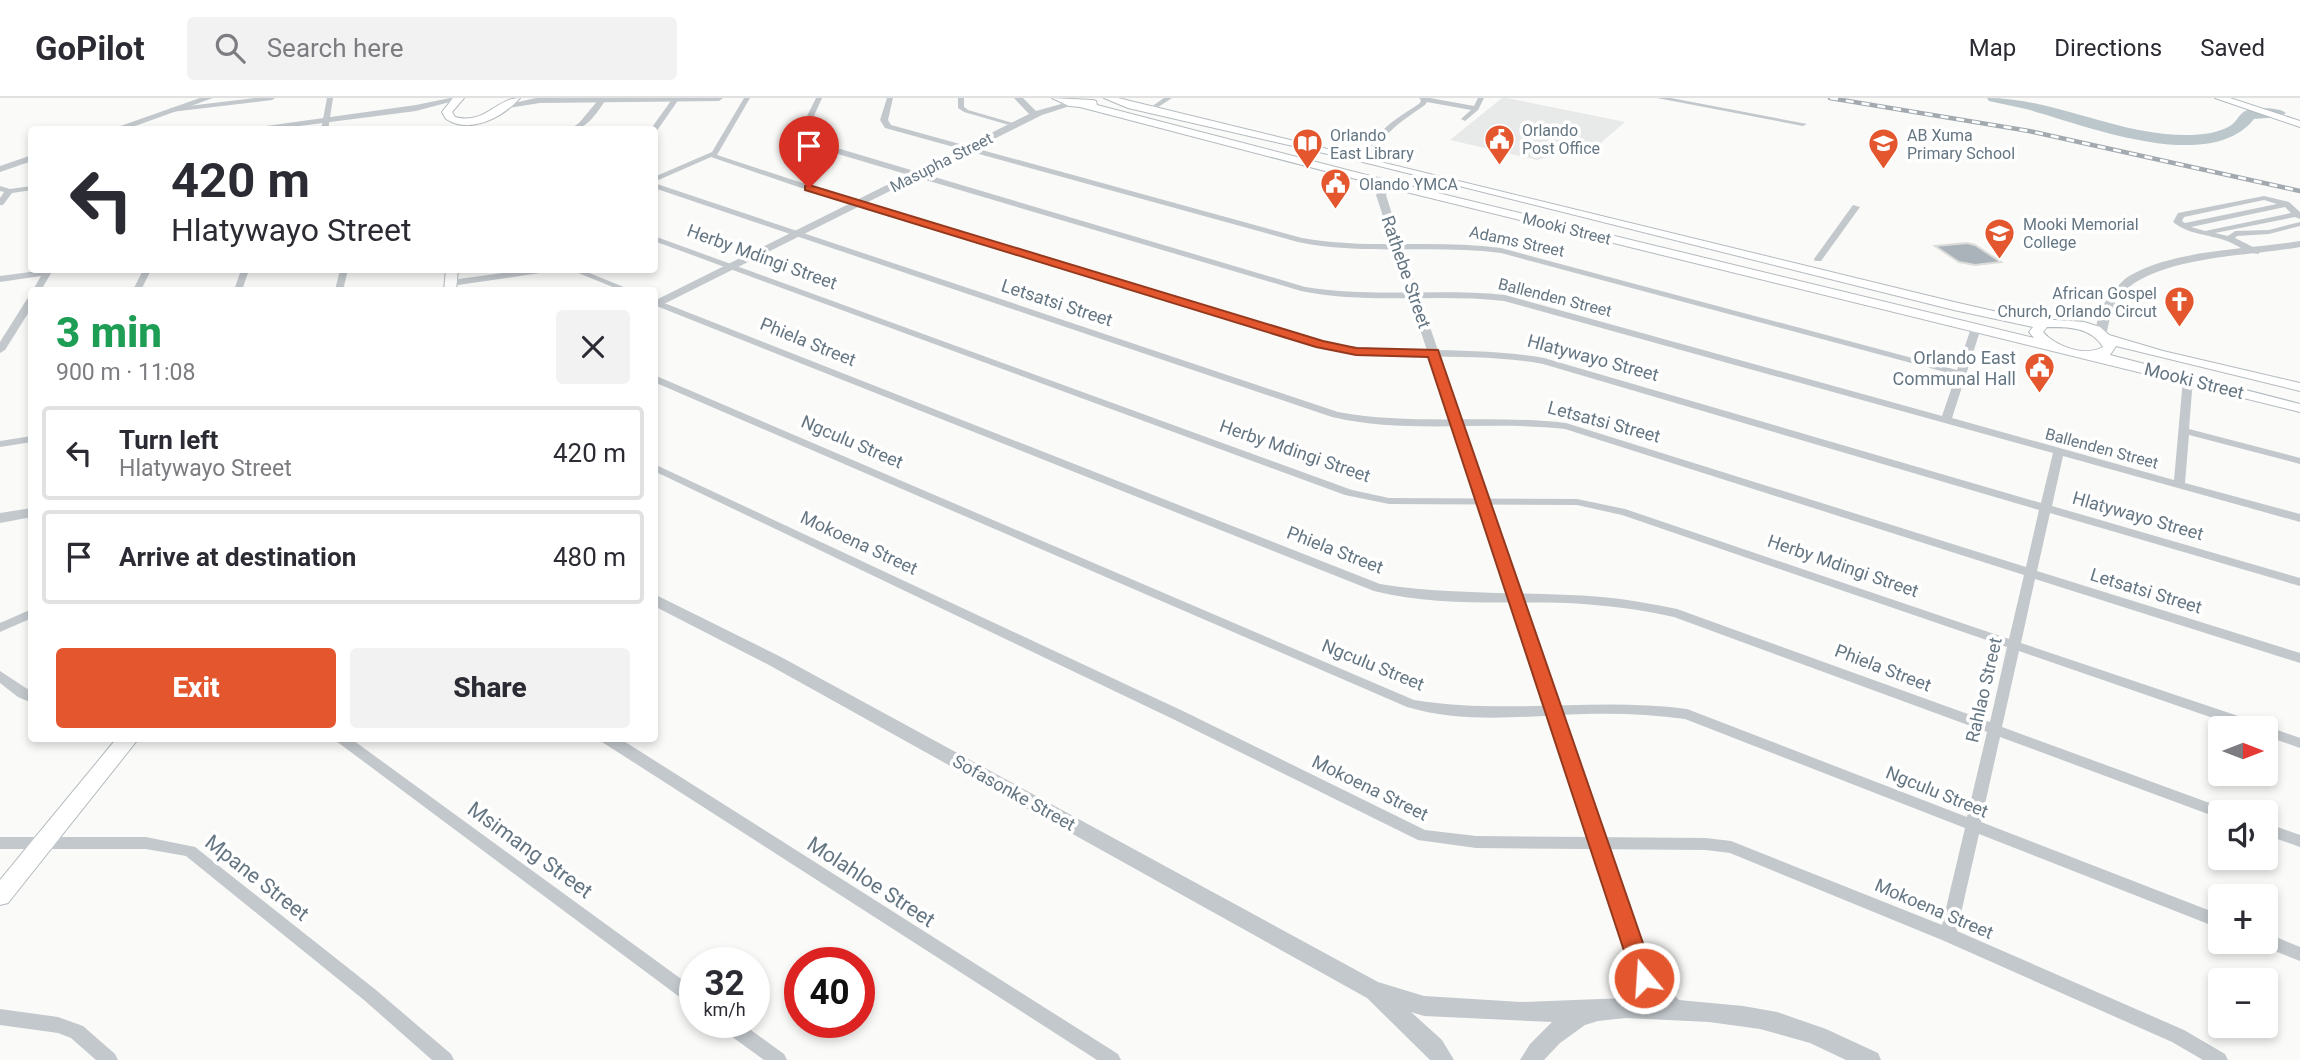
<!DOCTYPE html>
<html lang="en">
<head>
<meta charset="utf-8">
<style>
	body { margin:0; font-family:Roboto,sans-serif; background:#f2f2f3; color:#2b2b33; height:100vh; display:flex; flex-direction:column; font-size:26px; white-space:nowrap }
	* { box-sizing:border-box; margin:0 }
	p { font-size:23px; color:#7c7c81 }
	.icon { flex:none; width:38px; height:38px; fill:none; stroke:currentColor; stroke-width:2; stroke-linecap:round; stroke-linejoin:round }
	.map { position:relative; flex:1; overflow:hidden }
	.details { position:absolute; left:28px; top:189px; width:630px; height:455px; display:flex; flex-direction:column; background:#fff; border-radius:7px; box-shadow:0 4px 10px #0003 }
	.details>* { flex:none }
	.banner { position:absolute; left:28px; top:28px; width:630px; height:147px; border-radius:7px; box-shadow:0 4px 10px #0003; background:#fff; color:#2b2b33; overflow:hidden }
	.needle { width:46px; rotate:90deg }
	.fabs { position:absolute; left:2208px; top:618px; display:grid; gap:14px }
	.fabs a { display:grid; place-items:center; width:70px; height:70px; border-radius:7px; background:#fff; box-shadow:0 4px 10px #0003; font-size:35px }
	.speed { position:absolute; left:679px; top:849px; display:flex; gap:14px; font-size:35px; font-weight:700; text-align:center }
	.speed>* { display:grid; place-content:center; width:91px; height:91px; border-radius:50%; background:#fff; box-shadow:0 4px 10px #0003; line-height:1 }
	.speed small { font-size:18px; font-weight:400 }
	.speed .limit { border:10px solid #d22; background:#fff; color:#111 }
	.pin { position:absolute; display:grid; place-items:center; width:60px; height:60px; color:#fff; margin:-72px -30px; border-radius:50% 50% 50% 0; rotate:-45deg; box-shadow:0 0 7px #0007 }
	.pin .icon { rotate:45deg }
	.me { position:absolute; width:77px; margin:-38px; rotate:342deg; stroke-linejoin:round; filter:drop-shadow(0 0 5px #0008) }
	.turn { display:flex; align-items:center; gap:24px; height:147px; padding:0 28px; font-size:32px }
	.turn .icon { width:91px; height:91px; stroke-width:2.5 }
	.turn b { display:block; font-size:49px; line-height:60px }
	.round { display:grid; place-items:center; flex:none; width:74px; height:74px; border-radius:7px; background:#f2f2f3 }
	.overview { display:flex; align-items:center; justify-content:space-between; height:119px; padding:0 28px }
	h1 { font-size:42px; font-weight:800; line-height:52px; color:#1e9e55 }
	.action { display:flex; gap:14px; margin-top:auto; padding:14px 28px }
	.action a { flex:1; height:80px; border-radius:7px; background:#e4572e; color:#fff; font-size:28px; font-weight:800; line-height:80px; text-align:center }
	.action a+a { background:#f2f2f3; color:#2b2b33 }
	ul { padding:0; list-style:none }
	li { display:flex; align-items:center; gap:21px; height:94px; margin:0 14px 10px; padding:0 14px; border:4px solid #e1e1e2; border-radius:7px }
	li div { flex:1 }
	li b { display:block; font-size:26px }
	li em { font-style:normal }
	header { display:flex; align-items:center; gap:42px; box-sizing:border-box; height:98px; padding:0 35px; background:#fff; border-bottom:2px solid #e1e1e2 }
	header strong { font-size:33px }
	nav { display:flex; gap:38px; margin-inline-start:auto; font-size:24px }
	.search { width:490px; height:63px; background:#f2f2f3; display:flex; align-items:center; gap:18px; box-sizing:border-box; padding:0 24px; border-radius:7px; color:#7c7c81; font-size:26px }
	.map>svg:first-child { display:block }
	.built { fill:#e8e9e9 }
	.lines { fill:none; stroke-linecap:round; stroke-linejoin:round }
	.river { fill:#bbc7cb; fill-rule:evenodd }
	.building { fill:#aab3b9; stroke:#dcdcda; stroke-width:2 }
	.secondary-casing { stroke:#b3babf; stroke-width:2 }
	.minor { fill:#c3c8cc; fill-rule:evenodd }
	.tertiary { fill:#c3c8cc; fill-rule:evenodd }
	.secondary { fill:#fff; fill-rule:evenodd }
	.rail-casing { stroke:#a2aab0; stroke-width:4.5 }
	.rail { stroke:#fff; stroke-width:2.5; stroke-dasharray:8; stroke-linecap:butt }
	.route { fill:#e4572e; stroke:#94391e; stroke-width:2 }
	.labels { text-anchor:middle; stroke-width:7; stroke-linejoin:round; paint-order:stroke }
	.far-poi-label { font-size:16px; fill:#657683; stroke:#fff; text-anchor:start }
	.far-street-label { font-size:16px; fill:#657683; stroke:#fff }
	.street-label { font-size:18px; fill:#657683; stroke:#fff }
	.poi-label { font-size:18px; fill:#657683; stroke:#fff; text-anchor:end }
	.near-street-label { font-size:21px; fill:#657683; stroke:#fff }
</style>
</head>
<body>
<header>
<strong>GoPilot</strong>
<div class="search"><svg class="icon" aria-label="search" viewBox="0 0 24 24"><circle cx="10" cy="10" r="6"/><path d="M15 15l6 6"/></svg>Search here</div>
<nav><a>Map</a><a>Directions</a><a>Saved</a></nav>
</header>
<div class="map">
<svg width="2300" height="962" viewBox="0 0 2300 962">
	<rect width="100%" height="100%" fill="#fafaf8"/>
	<polygon class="built" points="1502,0 1507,0 1625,24 1596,49 1537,62 1450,42"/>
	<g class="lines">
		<path class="river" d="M1987,0C2055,0 2118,38 2188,37C2201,37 2218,35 2230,28C2236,25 2239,16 2245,13C2254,9 2280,9 2286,15L2279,19L2254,21C2209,78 2082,26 2026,11C2014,8 2001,6 1989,3Z"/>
	</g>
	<polygon class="building" points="1967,145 1975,147 2001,164 1975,167 1959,164 1935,148"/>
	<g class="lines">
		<defs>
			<g id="secondary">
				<path d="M453,0H464L452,14L455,19C486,27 496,0 520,0C503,19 470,37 446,21L442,14Z"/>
				<path d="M1052,0L1093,2L1096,3L1097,7L1401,86L2034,240L2029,234L2033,229L1954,212L1371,66L1128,10L1104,0H1118L1954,204L2024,220L2084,224L2100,229L2109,237L2163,253L2300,285V293L2116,248L2110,257L2300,306V314L1394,91L1080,9L1069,8ZM2047,229C2069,229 2091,229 2103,249C2085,259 2056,249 2043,234Z"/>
				<polygon points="2215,0 2230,0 2300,23 2300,29"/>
				<polygon points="446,172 458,172 456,192 444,192"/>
				<polygon points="117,640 139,640 8,805 0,807 0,782"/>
			</g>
		</defs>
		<use href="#secondary" class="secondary-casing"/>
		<g class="minor">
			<polygon points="255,0 275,0 272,2 171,14 168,12 171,10"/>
			<polygon points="327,0 333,0 328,32 321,32"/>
			<path d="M600,0H607C597,14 588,32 569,32L579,25Z"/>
			<polygon points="673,0 679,1 656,34 654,32 650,32"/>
			<path d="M744,0H750L717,57L860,104L1322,244C1396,257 1470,247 1544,260L2041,405L2053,355L1504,203C1437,195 1368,207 1301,193L804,46L797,38L816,0H822L805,38L810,42L1305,189C1371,200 1438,190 1505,197L1942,318L1956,277L1501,155C1433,146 1365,158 1298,144L885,30L880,22L887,0H893L888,22L891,27L1302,140C1368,152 1435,141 1501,150L1957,272L1971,230L1976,227L1979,228L1981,230L1952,320L2174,382L2183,281L2188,278L2192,279L2193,281L2189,331L2300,360V366L2189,337L2185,385L2300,416V424L2063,358L2052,408L2300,480V488L2050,415L2037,473L2300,555V565L2035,481L2021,545L2262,626L2263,629L2266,628L2300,640V650L2266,638V630H2242L2019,553L2002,629L2226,711L2228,714H2221V721L2216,719L2000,639L1981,724L2221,817V831L1979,736L1957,833L2184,932L2225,956L2228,962H2203L2172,944L1942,842L1730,755L1706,752L1476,750L1418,742L1175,622L654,373V366L1185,614L1425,732L1476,738L1706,740L1731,743L1942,827L1965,730L1685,621C1651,616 1618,615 1584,616C1526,618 1464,626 1407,609L654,284V277L1414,602C1505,617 1596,599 1687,611L1967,719L1987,634L1674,519C1639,511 1604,507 1567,505C1503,503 1437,509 1374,493L654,207V201L1380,486C1454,498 1528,493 1602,499C1627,501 1652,506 1677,511L1990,624L2007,549L1622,417L1577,407L1389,406L1345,397L654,143V138L1352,392L1389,400L1577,401L1625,411L2009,541L2024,477L1565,331C1487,322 1409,337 1332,319L654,90V85L1338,314C1414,328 1490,316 1566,325L2026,469L2039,412L1543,266C1468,252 1392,266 1318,249L854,108L711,59L654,84V79L712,54Z"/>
			<polygon points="958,0 964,0 964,9 968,12 1020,27 1016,29 964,14 958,10"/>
			<polygon points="1164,0 1172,0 1152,13 1148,13 1148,11"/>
			<path d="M1419,0H1430L1474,8L1478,0H1484L1478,12L1465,23L1461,21L1471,12L1427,4L1425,7C1404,22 1379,35 1375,63L1368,65C1366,36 1400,19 1420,5L1421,2Z"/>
			<polygon points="1657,0 1671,0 1807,26 1803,28"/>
			<polygon points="0,88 10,91 32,88 32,92 12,95 3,107 0,107 0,100 4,94 0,93"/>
			<path d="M2264,98L2289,104L2300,114V121L2295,119L2215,135L2228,138L2235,133L2269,132L2300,124V128L2269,136L2237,138L2235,140L2259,152V156C2247,156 2238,147 2227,143C2208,136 2189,137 2173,124L2178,115ZM2264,102L2277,106L2185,125L2182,123L2184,119ZM2285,109L2291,115L2205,133L2191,129Z"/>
			<polygon points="1853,107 1860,109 1821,163 1815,163 1814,161"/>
			<polygon points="45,172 53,172 41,192 33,192 41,178 0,184 0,178"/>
			<polygon points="143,172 151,172 141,192 133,192"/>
			<polygon points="241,172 249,172 242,192 234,192"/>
			<polygon points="340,172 348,172 343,192 335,192"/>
			<polygon points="525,172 544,172 540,175 451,188 447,185 451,182"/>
			<polygon points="571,172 582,172 631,192 620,192"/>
			<polygon points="32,198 32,209 5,252 0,255 0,244 27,201"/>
			<polygon points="32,338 32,344 0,349 0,343"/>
			<polygon points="32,511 32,520 0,534 0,525"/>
			<polygon points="0,573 32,594 32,605 18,599 0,585"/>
			<polygon points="332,640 350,640 695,891 695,909 689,906"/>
			<polygon points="600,640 619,640 1118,956 1121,962 1097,962 602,644"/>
			<polygon points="2266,725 2300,737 2300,749 2266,737"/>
			<polygon points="0,739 146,739 195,749 376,892 451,956 454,962 432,962 364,902 186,758 146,751 0,751"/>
			<polygon points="2266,835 2300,849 2300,863 2260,847 2259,844 2266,844"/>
			<polygon points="0,911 58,919 83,928 115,956 118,962 96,962 71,940 58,935 0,927"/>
			<polygon points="717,924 740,924 784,956 787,962 764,962 720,930"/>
		</g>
		<g class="tertiary">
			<polygon points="200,0 213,0 124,32 109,32"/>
			<polygon points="450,0 461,1 416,13 268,32 238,32 416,7"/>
			<polygon points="536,0 723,0 719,3 540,5 508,10 504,7"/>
			<polygon points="1014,0 1023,0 1036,13 1072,3 1076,6 1042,17 654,211 654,203 1029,16"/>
			<polygon points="32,57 32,63 0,74 0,68"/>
			<polygon points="1398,86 1403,89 1402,91 1388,93 1386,97 1402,148 1653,875 1679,902 1743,908 1777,914 1826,931 1878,955 1881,962 1846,962 1810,945 1760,931 1709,924 1626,920 1598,923 1585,927 1560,945 1544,962 1520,962 1530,946 1552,924 1424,918 1411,914 1442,942 1454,962 1430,962 1367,900 769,567 654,508 654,496 781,559 1378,884 1424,898 1521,904 1625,900 1633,880 1376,97 1381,89"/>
			<path d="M2300,143V149C2251,158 2151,158 2119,199C2109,212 2110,226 2105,240L2101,241L2095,237L2098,218L2063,228L2057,224C2068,216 2085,216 2098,211C2106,207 2117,184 2131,177C2177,151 2248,152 2300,143Z"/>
			<polygon points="32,410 32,419 0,425 0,415"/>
		</g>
		<use href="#secondary" class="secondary"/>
		<defs>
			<polyline id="rail" points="1830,0 2029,33 2300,93"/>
		</defs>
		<use href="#rail" class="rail-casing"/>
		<use href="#rail" class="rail"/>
	</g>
	<polygon class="route" points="809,87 1323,243 1356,250 1438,252 1655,880 1652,887 1644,890 1636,887 1633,880 1428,259 1356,257 1316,249 805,92 805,88"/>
	<defs>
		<symbol id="civic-pin" viewBox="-11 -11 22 30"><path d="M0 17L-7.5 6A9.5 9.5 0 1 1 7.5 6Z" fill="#e4572e" stroke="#fff"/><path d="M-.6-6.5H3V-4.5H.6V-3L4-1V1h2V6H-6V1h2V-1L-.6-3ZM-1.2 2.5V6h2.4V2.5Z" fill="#fff"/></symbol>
		<symbol id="library-pin" viewBox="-11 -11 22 30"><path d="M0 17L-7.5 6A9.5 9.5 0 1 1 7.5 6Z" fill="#e4572e" stroke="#fff"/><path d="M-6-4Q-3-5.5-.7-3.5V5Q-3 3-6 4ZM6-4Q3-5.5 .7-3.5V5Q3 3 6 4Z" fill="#fff"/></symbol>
		<symbol id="school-pin" viewBox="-11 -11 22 30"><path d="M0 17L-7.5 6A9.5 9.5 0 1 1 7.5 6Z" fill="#e4572e" stroke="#fff"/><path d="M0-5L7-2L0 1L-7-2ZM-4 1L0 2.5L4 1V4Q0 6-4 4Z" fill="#fff"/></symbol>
		<symbol id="university-pin" viewBox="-11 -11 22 30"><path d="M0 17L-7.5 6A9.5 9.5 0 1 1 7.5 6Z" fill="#e4572e" stroke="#fff"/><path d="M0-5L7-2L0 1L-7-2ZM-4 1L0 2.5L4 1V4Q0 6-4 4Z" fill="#fff"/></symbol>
		<symbol id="church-pin" viewBox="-11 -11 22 30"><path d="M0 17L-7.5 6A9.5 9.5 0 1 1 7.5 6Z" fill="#e4572e" stroke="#fff"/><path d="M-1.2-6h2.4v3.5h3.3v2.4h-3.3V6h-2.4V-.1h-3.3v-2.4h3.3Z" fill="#fff"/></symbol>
	</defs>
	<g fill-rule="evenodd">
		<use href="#civic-pin" x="1482" y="24" width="35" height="47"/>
		<use href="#library-pin" x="1290" y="28" width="35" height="47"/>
		<use href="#school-pin" x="1866" y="28" width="35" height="47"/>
		<use href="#civic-pin" x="1318" y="68" width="35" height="47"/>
		<use href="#university-pin" x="1982" y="118" width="35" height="47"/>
		<use href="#church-pin" x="2162" y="186" width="35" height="47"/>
		<use href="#civic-pin" x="2022" y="252" width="35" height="47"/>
	</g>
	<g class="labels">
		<g class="far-poi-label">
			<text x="1522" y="38">Orlando<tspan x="1522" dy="18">Post Office</tspan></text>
			<text x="1330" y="43">Orlando<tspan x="1330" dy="18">East Library</tspan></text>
			<text x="1907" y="43">AB Xuma<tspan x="1907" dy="18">Primary School</tspan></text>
			<text x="1359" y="92">Olando YMCA</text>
			<text x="2023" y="132">Mooki Memorial<tspan x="2023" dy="18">College</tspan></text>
			<text x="2157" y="201" text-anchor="end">African Gospel<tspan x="2157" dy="18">Church, Orlando Circut</tspan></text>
		</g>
		<g class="far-street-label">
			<text transform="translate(941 64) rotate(-27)" y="6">Masupha Street</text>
			<text transform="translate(1567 130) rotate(14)" y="6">Mooki Street</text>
			<text transform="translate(1517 143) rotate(12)" y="6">Adams Street</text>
			<text transform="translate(1555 199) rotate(14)" y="6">Ballenden Street</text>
			<text transform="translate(2102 350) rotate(15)" y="6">Ballenden Street</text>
		</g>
		<g class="street-label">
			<text transform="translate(762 159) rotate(20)" y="6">Herby Mdingi Street</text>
			<text transform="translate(1406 174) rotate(71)" y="6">Rathebe Street</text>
			<text transform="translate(1057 205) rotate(18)" y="6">Letsatsi Street</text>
			<text transform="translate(808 244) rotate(22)" y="6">Phiela Street</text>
			<text transform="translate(1593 260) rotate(15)" y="6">Hlatywayo Street</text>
			<text transform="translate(2194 283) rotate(14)" y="6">Mooki Street</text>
			<text transform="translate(1604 324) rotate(15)" y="6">Letsatsi Street</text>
			<text transform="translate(852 344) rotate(23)" y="6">Ngculu Street</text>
			<text transform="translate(1295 353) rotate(19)" y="6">Herby Mdingi Street</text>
			<text transform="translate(2138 418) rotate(16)" y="6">Hlatywayo Street</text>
			<text transform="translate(859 445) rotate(25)" y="6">Mokoena Street</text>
			<text transform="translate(1335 452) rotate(21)" y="6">Phiela Street</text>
			<text transform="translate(1843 468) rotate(19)" y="6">Herby Mdingi Street</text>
			<text transform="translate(2146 493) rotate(17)" y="6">Letsatsi Street</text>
			<text transform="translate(1373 567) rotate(22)" y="6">Ngculu Street</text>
			<text transform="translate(1883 570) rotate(21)" y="6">Phiela Street</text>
			<text transform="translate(1984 592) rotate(-77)" y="6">Rahlao Street</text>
			<text transform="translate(1370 690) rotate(26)" y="6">Mokoena Street</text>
			<text transform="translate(1937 694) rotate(22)" y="6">Ngculu Street</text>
			<text transform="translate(1014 695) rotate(29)" y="6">Sofasonke Street</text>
			<text transform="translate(1934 811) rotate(23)" y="6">Mokoena Street</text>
		</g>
		<g class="poi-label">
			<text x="2016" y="266">Orlando East<tspan x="2016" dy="21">Communal Hall</tspan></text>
		</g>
		<g class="near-street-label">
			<text transform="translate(530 752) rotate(36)" y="7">Msimang Street</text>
			<text transform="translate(257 780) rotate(38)" y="7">Mpane Street</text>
			<text transform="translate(871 784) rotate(33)" y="7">Molahloe Street</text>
		</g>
	</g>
</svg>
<div class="fabs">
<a><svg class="needle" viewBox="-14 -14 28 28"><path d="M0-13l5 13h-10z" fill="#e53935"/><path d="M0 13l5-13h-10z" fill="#7c7c81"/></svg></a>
<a><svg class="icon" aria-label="sound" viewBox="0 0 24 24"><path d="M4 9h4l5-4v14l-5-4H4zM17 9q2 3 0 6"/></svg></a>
<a>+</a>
<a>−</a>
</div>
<div class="speed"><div>32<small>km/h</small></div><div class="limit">40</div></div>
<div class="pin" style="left:809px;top:90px;background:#d93025"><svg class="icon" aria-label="arrive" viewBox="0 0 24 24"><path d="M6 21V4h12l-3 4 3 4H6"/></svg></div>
<svg class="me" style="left:1644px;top:880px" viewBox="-20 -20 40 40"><circle r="17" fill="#e4572e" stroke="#fff" stroke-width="3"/><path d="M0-11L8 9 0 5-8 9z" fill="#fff"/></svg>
<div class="banner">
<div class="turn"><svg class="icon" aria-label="left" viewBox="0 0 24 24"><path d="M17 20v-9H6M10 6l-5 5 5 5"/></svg><div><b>420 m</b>Hlatywayo Street</div></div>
</div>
<section class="details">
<div class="overview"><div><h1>3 min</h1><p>900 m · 11:08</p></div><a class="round"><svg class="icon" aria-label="close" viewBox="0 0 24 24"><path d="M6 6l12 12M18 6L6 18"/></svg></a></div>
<ul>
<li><svg class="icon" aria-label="left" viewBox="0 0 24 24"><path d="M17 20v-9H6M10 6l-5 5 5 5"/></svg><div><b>Turn left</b><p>Hlatywayo Street</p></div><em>420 m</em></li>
<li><svg class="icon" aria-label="arrive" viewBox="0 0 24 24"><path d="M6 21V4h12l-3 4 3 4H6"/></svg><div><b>Arrive at destination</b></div><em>480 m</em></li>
</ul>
<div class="action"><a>Exit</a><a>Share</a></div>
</section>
</div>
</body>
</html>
